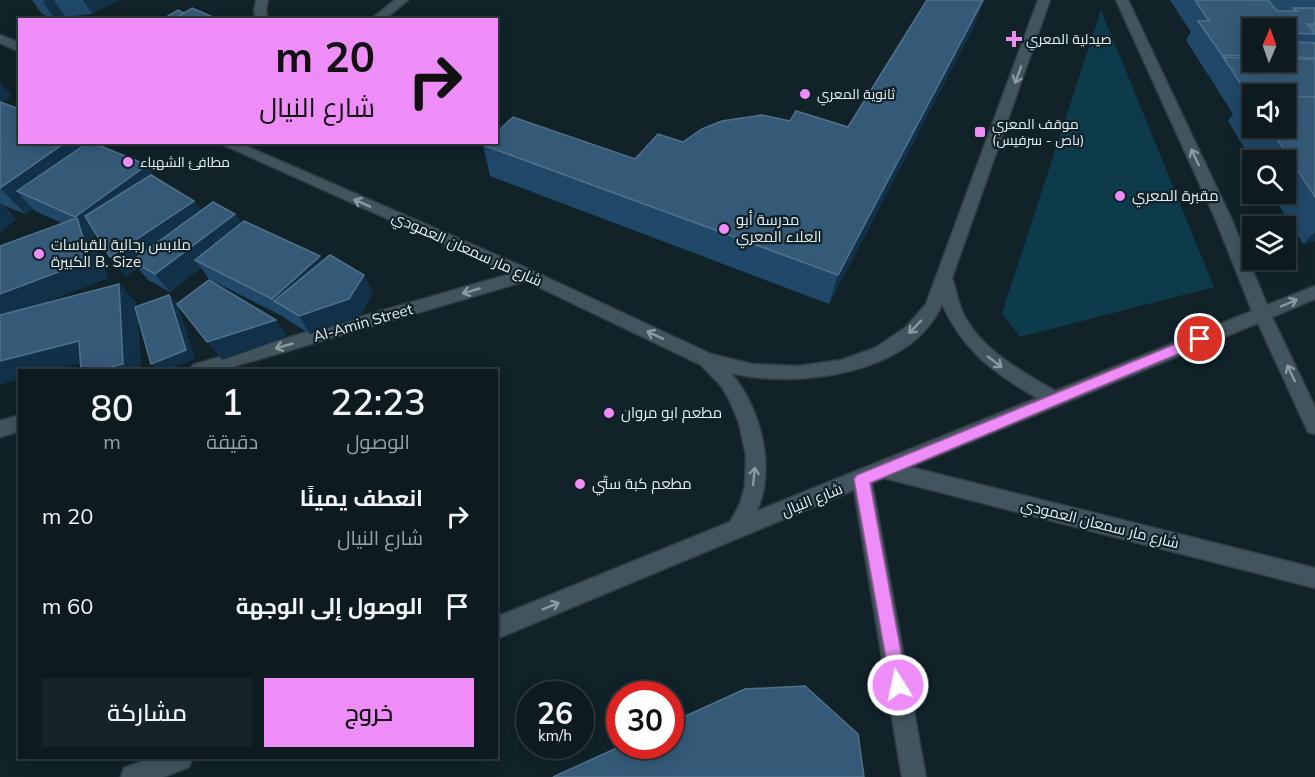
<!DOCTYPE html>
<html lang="ar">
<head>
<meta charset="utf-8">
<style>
	body { margin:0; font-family:Mulish,Cairo,sans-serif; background:#162328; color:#f1f3f6; direction:rtl; height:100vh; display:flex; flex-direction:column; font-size:22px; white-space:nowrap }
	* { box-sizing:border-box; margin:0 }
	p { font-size:20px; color:#9aa1a4 }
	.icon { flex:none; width:33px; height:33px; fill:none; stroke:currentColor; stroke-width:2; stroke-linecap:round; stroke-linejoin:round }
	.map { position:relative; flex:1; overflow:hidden; direction:ltr }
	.sheet { position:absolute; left:18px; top:369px; width:480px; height:390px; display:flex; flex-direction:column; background:#0d1a1f; border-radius:0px; box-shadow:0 3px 15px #0003,0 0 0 2px #2d383d; direction:rtl }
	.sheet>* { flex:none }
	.top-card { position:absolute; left:18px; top:18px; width:480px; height:126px; border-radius:0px; box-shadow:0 3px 15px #0003,0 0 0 2px #2d383d; direction:rtl; background:#ee8cf8; color:#111; overflow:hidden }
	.needle { width:39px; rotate:2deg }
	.tools { position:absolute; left:1242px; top:18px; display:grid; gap:12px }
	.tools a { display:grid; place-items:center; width:54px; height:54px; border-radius:0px; background:#0d1a1f; box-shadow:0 3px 15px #0003,0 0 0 2px #2d383d; font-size:30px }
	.speed { position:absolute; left:516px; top:681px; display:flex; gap:12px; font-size:30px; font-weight:700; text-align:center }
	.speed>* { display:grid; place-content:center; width:78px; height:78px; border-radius:50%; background:#0d1a1f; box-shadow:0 3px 15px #0003,0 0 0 2px #2d383d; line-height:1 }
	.speed small { font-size:15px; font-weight:400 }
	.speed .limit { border:9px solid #d22; background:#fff; color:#111 }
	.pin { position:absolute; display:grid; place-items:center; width:51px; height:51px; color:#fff; margin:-26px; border:3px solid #fff; border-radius:50%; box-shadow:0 2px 6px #0007 }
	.me { position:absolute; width:66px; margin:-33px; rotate:350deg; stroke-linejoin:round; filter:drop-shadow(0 0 4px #0008) }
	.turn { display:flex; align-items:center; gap:21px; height:126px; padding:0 24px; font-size:27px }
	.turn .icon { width:78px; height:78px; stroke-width:2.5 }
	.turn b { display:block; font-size:42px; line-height:51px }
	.eta { display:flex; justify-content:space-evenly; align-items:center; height:102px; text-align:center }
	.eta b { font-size:36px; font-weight:600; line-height:42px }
	.button { display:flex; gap:12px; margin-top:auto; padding:12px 24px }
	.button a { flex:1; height:69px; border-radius:0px; background:#ee8cf8; color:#111; font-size:24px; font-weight:600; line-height:69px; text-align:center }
	.button a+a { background:#162328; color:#f1f3f6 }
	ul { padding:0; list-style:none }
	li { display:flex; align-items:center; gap:18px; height:90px; padding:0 24px }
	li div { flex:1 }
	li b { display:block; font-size:22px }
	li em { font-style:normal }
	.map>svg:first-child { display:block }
	.green { fill:#0e3b4c }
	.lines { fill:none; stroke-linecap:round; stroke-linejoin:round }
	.minor-casing { stroke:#323d44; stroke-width:3 }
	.minor { fill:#42545d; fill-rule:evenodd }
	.wall { fill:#204869; fill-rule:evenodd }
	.shaded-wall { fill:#113149 }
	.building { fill:#355a78; stroke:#51718b; stroke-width:1.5 }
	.oneway { stroke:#8b9aa1 }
	.route { fill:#ee8cf8; stroke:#9b5ba1; stroke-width:1.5 }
	.poi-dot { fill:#ee8cf8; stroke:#112229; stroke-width:2 }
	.labels { text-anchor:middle; stroke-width:4.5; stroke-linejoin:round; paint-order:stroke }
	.far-poi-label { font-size:14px; fill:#e5f0f5; stroke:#112229; text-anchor:start }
	.poi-label { font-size:15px; fill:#e5f0f5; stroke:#112229; text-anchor:start }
	.street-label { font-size:15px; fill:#e5f0f5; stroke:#112229 }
</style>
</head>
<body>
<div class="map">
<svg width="1315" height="777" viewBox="0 0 1315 777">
	<rect width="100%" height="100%" fill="#112229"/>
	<polygon class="green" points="1101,10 1214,287 1020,337 1002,313"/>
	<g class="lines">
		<defs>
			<g id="minor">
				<polygon points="256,0 268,0 266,11 268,20 256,20 254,11"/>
				<polygon points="395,0 408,0 384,20 370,20"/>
				<path d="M1038,0H1050L952,278C957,291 958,305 965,317C984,352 1023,372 1055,391L1252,311L1215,218L1116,0H1128L1231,218L1267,305L1315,286V299L1272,317L1315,407V434L1308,432L1258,323L910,467L1315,568V588L884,478L872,483L926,777H902L854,490L496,639V617L730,522L740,504L745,486L746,455L739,423L729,399L721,386L701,365L526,281L222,370H190L193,365L199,363L510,274L217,142H237L533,271L711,354L752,364L798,366L841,360L875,348L906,327L926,304ZM942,304C963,351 994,373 1037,398L757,511C776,467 761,409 731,373C795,389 913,375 942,304Z"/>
				<polygon points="0,35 20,43 20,52 0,43"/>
				<polygon points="20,415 20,431 0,437 0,421"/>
				<polygon points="151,758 192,758 189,767 163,777 121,777 124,768"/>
			</g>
		</defs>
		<use href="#minor" class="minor-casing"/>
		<use href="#minor" class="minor"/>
	</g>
	<g class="wall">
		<polygon points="32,0 119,0 92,14 65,17 60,20 54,20 42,14"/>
		<polygon points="984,0 973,28 829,304 490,176 483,145 635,159 683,142 790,121 848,127"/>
		<path d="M1170,0H1315V241L1303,244L1272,194H1286V160L1252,161L1228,121L1233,114L1209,76L1210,75H1208L1186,40L1191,32ZM1252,28H1286V62H1252ZM1252,94L1286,128H1252Z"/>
		<polygon points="0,83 11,96 2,102 157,179 194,201 201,211 235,214 241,223 322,261 373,293 359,318 310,334 286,319 284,317 209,279 201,268 170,292 148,280 138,268 126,276 110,257 95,234 93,236 108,278 41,304 119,284 136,303 136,307 169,295 177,304 195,359 137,312 141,370 81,363 53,370 20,370 20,379 0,384 0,246 62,223 35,211 33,209 25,214 2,205 16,219 0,233"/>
	</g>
	<g class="shaded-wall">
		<polygon points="46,0 54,0 65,17 60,20 56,20 43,2"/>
		<polygon points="83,0 119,0 92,14"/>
		<polygon points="984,0 973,28 829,304 838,275"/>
		<polygon points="0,83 11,96 0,104"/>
		<polygon points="66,142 91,142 17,191 33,209 25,214 0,188"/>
		<polygon points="147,165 161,185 93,236 108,278 4,319 0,315 0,294 78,220 75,217"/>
		<polygon points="194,201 207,221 132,261 138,268 126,276 110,257"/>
		<polygon points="0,203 16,219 0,233"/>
		<polygon points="235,214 247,233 195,260 201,268 170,292 155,274"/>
		<polygon points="1315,232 1315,241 1303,244"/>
		<polygon points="320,256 330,275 274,301 272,299"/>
		<polygon points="364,275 373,293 359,318 310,334 299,316"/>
		<polygon points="119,284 136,303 141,370 100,370"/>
		<polygon points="169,295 177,304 195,359 168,370 158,370 151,364"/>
		<polygon points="276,320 288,337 222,360 207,342"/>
		<polygon points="79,341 98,359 53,370 20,370 20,379 0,384 0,361"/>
	</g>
	<g class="building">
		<polygon points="927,0 983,0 838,275 483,145 486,142 496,142 496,133 513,117 635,159 658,134 683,142 702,129 722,121 762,115 790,121 796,111 848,127"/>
		<polygon points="1195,0 1268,0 1277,11 1297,11 1293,8 1315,8 1315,24 1307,24 1315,34 1290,33 1298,42 1315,43 1315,58 1286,57 1286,28 1252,28 1252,56 1222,55 1198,21 1209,21"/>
		<polygon points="192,8 215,18 212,20 172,20"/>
		<polygon points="178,10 184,13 172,20 161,20"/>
		<polygon points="1310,25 1315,25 1315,31"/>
		<polygon points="1223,57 1252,58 1252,62 1286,62 1286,59 1315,59 1315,97 1286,96 1286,94 1248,95"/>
		<polygon points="1248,94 1254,94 1252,94 1252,101"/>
		<polygon points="1286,96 1315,97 1315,197 1270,128 1286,128"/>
		<polygon points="0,102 20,109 20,142 66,142 0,188"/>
		<polygon points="89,142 91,142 147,165 75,217 17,191"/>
		<polygon points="151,175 194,201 110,257 85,216"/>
		<polygon points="213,202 235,214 155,274 132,261"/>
		<polygon points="77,218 90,260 0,294 0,246"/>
		<polygon points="244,221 320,256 272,299 195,260"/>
		<polygon points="330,255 364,275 349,299 299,316 274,301"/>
		<polygon points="209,280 276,320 207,342 177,304"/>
		<polygon points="119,284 123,364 100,370 81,370 79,341 0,361 0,315"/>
		<polygon points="169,295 186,350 151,364 135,307"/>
		<polygon points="805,686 858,734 864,777 553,777 621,746 670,746 670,723 745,689"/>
	</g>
	<defs><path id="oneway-shaft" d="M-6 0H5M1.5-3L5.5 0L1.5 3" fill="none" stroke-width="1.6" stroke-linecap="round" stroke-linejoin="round" transform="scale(1.5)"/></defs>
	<g class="oneway">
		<use href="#oneway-shaft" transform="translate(1018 75) rotate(110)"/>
		<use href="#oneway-shaft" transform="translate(1195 157) rotate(-115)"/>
		<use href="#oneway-shaft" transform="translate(362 203) rotate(-156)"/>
		<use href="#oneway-shaft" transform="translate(471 291) rotate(164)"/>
		<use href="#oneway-shaft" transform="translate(1289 303) rotate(-23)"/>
		<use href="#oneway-shaft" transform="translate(915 327) rotate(134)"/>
		<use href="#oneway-shaft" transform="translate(655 335) rotate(-155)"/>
		<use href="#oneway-shaft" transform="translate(284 346) rotate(164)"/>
		<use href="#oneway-shaft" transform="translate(995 362) rotate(38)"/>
		<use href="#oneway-shaft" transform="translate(1291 373) rotate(-115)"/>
		<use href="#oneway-shaft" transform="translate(754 476) rotate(-84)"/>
		<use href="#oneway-shaft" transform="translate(551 606) rotate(-22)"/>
	</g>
	<polygon class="route" points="1200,334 1204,336 1206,339 1204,343 870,483 907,685 904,692 898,694 892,692 854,479 857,475"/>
	<g class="poi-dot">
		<path d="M1011 30h6v6h6v6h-6v6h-6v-6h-6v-6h6z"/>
		<circle cx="805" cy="94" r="6"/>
		<rect x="974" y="126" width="12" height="12" rx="3"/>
		<circle cx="128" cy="162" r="6"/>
		<circle cx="1120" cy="196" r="6"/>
		<circle cx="724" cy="229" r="6"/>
		<circle cx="39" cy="254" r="6"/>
		<circle cx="609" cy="413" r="6"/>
		<circle cx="580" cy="484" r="6"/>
	</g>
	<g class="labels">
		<g class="far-poi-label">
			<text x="1026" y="44">صيدلية المعري</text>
			<text x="817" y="99">ثانوية المعري</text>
			<text x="992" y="129">موقف المعري<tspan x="992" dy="16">(باص - سرفيس)</tspan></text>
			<text x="140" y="167">مطافئ الشهباء</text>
		</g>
		<g class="poi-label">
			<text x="1132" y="201">مقبرة المعري</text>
			<text x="736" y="225">مدرسة أبو<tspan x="736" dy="17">العلاء المعري</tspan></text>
			<text x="51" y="250">ملابس رجالية للقياسات<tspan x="51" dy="17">الكبيرة B. Size</tspan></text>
			<text x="621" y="418">مطعم ابو مروان</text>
			<text x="592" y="489">مطعم كبة ستّي</text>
		</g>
		<g class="street-label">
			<text transform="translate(467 249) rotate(24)" y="5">شارع مار سمعان العمودي</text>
			<text transform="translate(363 323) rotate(-16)" y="5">Al-Amin Street</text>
			<text transform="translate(812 500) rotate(-22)" y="5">شارع النيال</text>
			<text transform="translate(1100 524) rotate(14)" y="5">شارع مار سمعان العمودي</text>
		</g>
	</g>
</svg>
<div class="tools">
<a><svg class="needle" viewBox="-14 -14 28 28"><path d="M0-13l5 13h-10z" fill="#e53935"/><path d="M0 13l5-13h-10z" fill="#9aa1a4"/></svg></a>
<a><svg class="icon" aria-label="sound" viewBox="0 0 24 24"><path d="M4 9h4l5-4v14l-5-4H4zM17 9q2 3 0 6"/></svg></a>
<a><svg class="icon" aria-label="search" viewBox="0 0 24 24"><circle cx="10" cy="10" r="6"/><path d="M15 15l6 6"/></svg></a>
<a><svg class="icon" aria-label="layers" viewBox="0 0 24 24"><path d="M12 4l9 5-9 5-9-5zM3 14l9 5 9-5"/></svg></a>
</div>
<div class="speed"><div>26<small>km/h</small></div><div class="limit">30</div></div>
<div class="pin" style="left:1200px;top:339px;background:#d93025"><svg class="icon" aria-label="arrive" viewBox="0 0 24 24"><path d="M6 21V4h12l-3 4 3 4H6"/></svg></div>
<svg class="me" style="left:898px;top:685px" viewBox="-20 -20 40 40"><circle r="17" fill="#ee8cf8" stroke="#fff" stroke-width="3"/><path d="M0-11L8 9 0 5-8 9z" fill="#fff"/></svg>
<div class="top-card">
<div class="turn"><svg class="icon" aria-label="right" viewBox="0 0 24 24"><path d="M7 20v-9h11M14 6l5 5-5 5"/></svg><div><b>20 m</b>شارع النيال</div></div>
</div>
<section class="sheet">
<div class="eta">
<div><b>22:23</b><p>الوصول</p></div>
<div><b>1</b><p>دقيقة</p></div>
<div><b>80</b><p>m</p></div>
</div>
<ul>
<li><svg class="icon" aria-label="right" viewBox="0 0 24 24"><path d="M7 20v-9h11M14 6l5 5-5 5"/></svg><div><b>انعطف يمينًا</b><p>شارع النيال</p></div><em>20 m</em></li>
<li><svg class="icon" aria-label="arrive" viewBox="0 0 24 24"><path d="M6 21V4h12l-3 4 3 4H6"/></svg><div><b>الوصول إلى الوجهة</b></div><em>60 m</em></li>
</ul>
<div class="button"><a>خروج</a><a>مشاركة</a></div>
</section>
</div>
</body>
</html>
